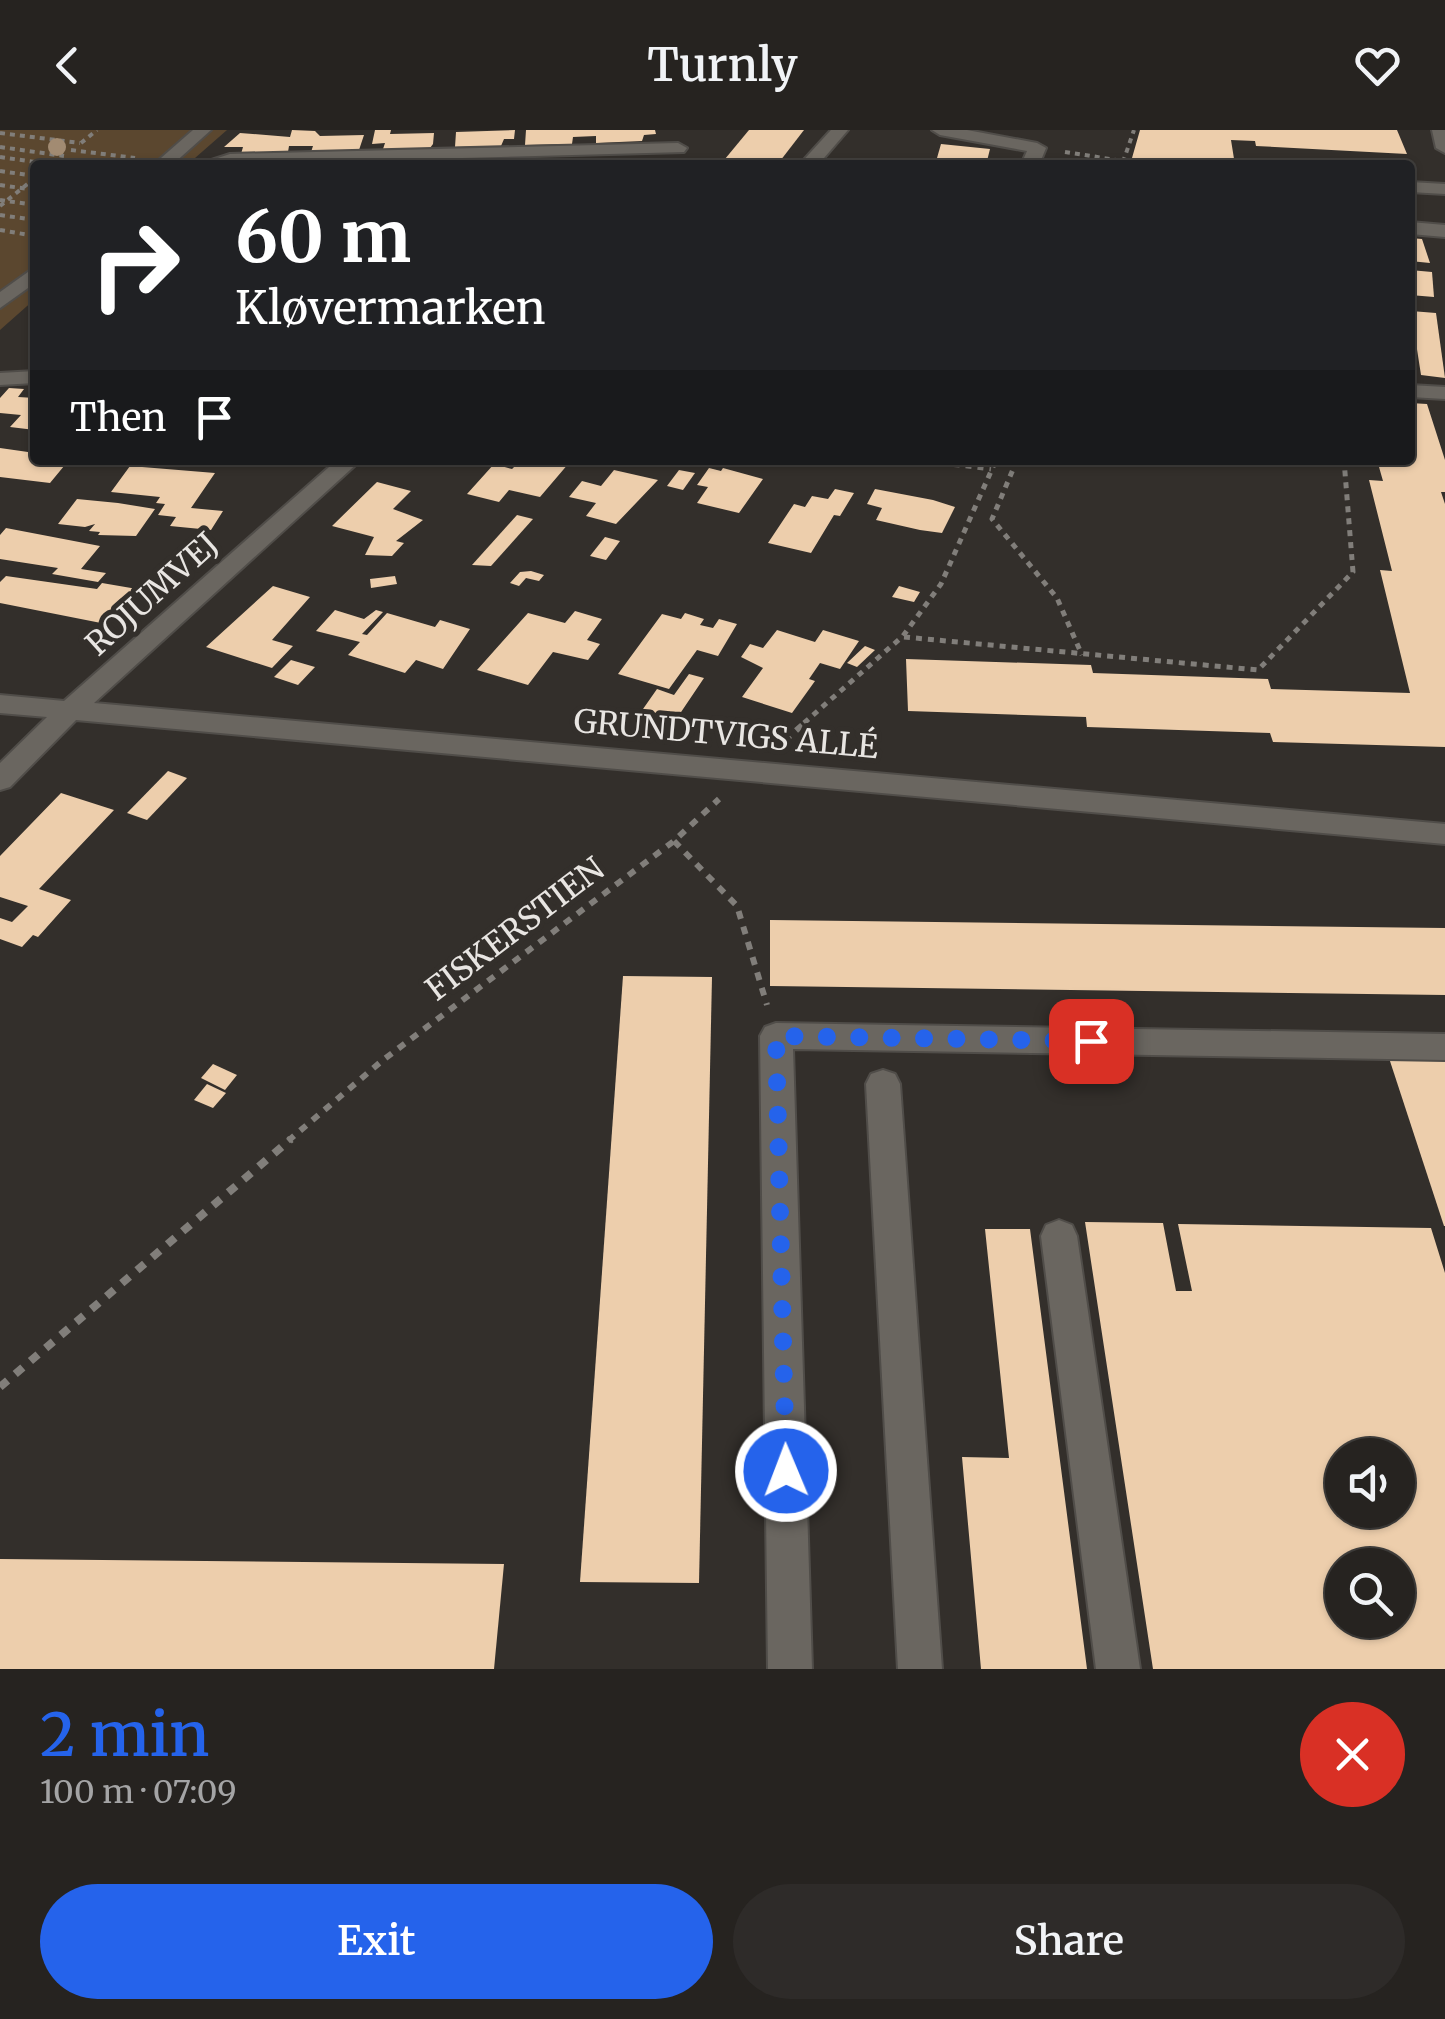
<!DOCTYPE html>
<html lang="en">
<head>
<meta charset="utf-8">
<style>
	body { margin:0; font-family:Merriweather,serif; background:#2e2b29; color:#f1f3f6; height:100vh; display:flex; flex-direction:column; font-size:38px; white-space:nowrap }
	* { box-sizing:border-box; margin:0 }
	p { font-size:32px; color:#a4a4a5 }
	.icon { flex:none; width:55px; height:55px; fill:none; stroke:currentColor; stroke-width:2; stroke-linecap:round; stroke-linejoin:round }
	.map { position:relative; height:1539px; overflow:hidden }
	.details { display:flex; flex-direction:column; background:#262320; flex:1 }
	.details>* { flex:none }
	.banner { position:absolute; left:30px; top:30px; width:1385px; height:305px; border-radius:10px; box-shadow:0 2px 8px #0004,0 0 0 2px #42403e; background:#202124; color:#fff; overflow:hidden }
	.buttons { position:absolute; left:1325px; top:1308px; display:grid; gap:20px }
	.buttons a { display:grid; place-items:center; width:90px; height:90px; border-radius:50%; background:#262320; box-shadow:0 2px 8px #0004,0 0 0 2px #42403e; font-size:50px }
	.pin { position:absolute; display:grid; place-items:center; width:85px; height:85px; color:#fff; margin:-42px; border-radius:20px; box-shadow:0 5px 15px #0006 }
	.me { position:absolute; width:110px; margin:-55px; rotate:359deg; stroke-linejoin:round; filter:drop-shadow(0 0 8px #0008) }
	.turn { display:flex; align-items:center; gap:35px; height:210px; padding:0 40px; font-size:45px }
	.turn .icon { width:130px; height:130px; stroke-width:2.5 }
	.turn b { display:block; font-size:70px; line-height:85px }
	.then { display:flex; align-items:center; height:95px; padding:0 40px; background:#0003; gap:20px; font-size:38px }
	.round { display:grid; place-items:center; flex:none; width:105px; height:105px; border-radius:52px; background:#2e2b29 }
	.head { display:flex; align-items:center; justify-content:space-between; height:170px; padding:0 40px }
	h1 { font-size:60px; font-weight:600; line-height:75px; color:#2563eb }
	.cta { display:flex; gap:20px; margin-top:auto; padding:20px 40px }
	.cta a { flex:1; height:115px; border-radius:60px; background:#2563eb; color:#fff; font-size:40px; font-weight:600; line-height:115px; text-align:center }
	.cta a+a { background:#2e2b29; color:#f1f3f6 }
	header { display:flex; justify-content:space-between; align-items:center; height:130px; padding:0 40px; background:#262320; font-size:45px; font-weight:600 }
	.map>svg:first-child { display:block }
	.green { fill:#5b472f }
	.building { fill:#edceac; fill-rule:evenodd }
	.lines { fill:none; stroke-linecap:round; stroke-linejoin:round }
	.minor-casing { stroke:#504d49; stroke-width:4 }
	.path-far3 { stroke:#817e7a; stroke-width:4; stroke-dasharray:5 5; stroke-linecap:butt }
	.path-far2 { stroke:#817e7a; stroke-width:5; stroke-dasharray:6 6; stroke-linecap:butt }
	.path-far1 { stroke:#817e7a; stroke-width:6; stroke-dasharray:8 8; stroke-linecap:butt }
	.path { stroke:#817e7a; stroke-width:8; stroke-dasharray:10 10; stroke-linecap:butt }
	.minor { fill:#6a6660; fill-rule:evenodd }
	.tree { fill:#a28b72 }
	.route { stroke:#2563eb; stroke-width:18; stroke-dasharray:0 32.4 }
	.labels { text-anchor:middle; stroke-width:10; stroke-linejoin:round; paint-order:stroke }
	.street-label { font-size:32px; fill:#e8e5e2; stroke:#332f2b }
</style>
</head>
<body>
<header><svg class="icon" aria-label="back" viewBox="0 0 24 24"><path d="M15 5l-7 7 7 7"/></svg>Turnly<svg class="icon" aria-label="heart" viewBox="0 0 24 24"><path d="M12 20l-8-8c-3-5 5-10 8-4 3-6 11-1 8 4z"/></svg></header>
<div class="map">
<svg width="1445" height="1539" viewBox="0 0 1445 1539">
	<rect width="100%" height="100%" fill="#332f2b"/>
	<polygon class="green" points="0,0 227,0 187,35 35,35 35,169 0,200"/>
	<g class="building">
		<polygon points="292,0 315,1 320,6 364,5 359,20 311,22 313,16 289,16 288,22 241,24 243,17 224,17 240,3 290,7"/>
		<polygon points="375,0 391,0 390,4 434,3 433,14 430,18 383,19 385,13 372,14"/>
		<polygon points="515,0 514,9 504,9 501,16 455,17 456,2"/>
		<polygon points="526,0 655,0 656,4 644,5 642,11 596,13 596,6 573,7 572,14 525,15"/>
		<polygon points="749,0 804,0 777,35 720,35"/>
		<polygon points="1140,0 1397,0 1407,24 1256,16 1255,11 1231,10 1235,35 1130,35"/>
		<polygon points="941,14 990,19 986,35 935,35"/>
		<polygon points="1410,108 1422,109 1430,133 1410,131"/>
		<polygon points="1410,140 1432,142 1434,167 1410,165"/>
		<polygon points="1411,181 1436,183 1445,248 1421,245"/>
		<polygon points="9,258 24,259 18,267 35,268 35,280 30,286 35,287 35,300 10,297 21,285 0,283 0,268"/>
		<polygon points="1410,273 1427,274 1445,330 1445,362 1441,362 1445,374 1445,617 1273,612 1270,603 1087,597 1086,587 908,581 906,529 1091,535 1093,543 1268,549 1271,559 1410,563 1380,440 1392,441 1369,350 1383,351 1377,330 1410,330"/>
		<polygon points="0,318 35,323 35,330 69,330 50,353 0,347"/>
		<polygon points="521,330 569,333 540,367 509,360 499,372 467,364 494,334 512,339"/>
		<polygon points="130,336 215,343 191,378 223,381 211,400 170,396 176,387 158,385 165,374 156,373 160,367 111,362"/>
		<polygon points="709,338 721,341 723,338 763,349 739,383 697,373 708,357 697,355"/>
		<polygon points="614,340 658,350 616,394 586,386 596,373 569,367 582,351 601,356"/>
		<polygon points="679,340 695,343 683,360 667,356"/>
		<polygon points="377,352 411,361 393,379 423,390 396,411 404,413 392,426 365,425 374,407 332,396"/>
		<polygon points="835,359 854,363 840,386 834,385 811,423 768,413 794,374 805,377 812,366 828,369"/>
		<polygon points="875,359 933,370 955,377 942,403 920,400 876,390 882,378 867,374"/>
		<polygon points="77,369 118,373 155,379 136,406 98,405 100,402 89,401 95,394 85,397 58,394"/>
		<polygon points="517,385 533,389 491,436 472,435"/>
		<polygon points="6,398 100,416 81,439 106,443 98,452 52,444 58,438 0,429 0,405"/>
		<polygon points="605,407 620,411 606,430 590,426"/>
		<polygon points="531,441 544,445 539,451 526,448 519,456 510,453 520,442"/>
		<polygon points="6,446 97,459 102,453 137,459 129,469 123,468 101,493 0,473 0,452"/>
		<polygon points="395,446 397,454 371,458 370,449"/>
		<polygon points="273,456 310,467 272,510 293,516 272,538 206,517"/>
		<polygon points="899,456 920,462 914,472 892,467"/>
		<polygon points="335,480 364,489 376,480 383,482 362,504 367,505 387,483 435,497 440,490 470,499 443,539 416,530 405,543 348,525 360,512 316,501"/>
		<polygon points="575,481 602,489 587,510 600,514 588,530 553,522 528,555 477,540 528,483 565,493"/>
		<polygon points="685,483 704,489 700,495 713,498 719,489 737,494 718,526 697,520 669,559 618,544 662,484 681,489"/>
		<polygon points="777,500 815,512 823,500 859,511 840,539 820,533 809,549 815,551 792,583 742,567 763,538 741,527 750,514 763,518"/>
		<polygon points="865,516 875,520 857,537 847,533"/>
		<polygon points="291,530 315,537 298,555 274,547"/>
		<polygon points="689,544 704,548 675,591 643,579 657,559 674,565"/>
		<polygon points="168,641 187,648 147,690 127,683"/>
		<polygon points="61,663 114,680 39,759 71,770 38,807 33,805 22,817 0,809 0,788 12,792 28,776 0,767 0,726"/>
		<polygon points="770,790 1445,798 1445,865 770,856"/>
		<polygon points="623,846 712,847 699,1453 580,1452"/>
		<polygon points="1388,925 1445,925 1445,1096 1444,1096"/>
		<polygon points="213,934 237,945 225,960 201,948"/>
		<polygon points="207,954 226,963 213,978 194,970"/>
		<path d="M1085,1092L1163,1093L1176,1161H1192L1178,1094L1431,1098L1445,1143V1539H1153ZM1342,1325H1398V1380H1342ZM1342,1435H1398V1490H1342Z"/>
		<polygon points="985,1099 1030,1099 1087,1539 981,1539 962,1327 1009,1328"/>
		<polygon points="0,1429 504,1434 494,1539 0,1539"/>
	</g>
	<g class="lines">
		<defs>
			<g id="minor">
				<polygon points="193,0 211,0 172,35 153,35"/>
				<polygon points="831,0 848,0 818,35 799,35"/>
				<polygon points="932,0 967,0 1037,13 1046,18 1039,35 1021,35 1027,21 940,5"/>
				<polygon points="1432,0 1445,0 1445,23 1436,18"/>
				<polygon points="678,13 687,18 684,22 196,35 230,24"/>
				<polygon points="1410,52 1445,54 1445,64 1410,62"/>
				<polygon points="1410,92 1445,95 1445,107 1410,104"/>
				<polygon points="35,137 35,153 0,178 0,162"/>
				<polygon points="35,241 35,253 0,255 0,243"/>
				<polygon points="1410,255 1445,257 1445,269 1410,267"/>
				<polygon points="337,330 361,330 94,573 1445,694 1445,714 76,590 10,657 0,660 0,633 47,587 0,583 0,565 64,571"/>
				<polygon points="776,893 1445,904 1445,930 793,919 812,1539 768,1539 760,906 765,897"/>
				<polygon points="883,940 895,944 900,954 942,1539 898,1539 866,954 871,944"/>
				<polygon points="1059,1090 1072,1095 1077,1106 1140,1539 1096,1539 1041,1106 1046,1095"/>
			</g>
		</defs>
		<use href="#minor" class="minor-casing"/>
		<g class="path-far3">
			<polyline points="0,3 80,13"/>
			<polyline points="81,13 97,0"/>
			<polyline points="0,17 64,26"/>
			<polyline points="71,20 135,28"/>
			<polyline points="1065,22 1123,31"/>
			<polyline points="0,27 56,35"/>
			<polyline points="1123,32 1134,0"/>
			<polyline points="0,41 35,46"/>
			<polyline points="0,55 35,60"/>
			<polyline points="0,70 35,75"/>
			<polyline points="0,76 35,48"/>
			<polyline points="0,85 35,90"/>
			<polyline points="0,100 35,106"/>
		</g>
		<g class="path-far2">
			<polyline points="918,330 991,339"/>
			<polyline points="1017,330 992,389 1057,468 1082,525"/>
			<polyline points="904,507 1258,540 1353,442 1344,330"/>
			<polyline points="804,593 903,506 941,454 996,330"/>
		</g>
		<g class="path-far1">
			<polyline points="784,611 807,591"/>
			<polyline points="674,711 737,776 767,875"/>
			<polyline points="288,1011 383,930 674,711 719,669"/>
		</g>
		<polyline class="path" points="0,1257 291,1009"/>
		<use href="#minor" class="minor"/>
	</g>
	<circle class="tree" cx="57" cy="17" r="9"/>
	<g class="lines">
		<polyline class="route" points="786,1341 776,906 1091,911"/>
	</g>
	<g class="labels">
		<g class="street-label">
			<text transform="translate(152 464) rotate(-42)" y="11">ROJUMVEJ</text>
			<text transform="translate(726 604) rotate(5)" y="11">GRUNDTVIGS ALLÉ</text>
			<text transform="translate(515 799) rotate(-37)" y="11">FISKERSTIEN</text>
		</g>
	</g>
</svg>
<div class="buttons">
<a><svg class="icon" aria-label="sound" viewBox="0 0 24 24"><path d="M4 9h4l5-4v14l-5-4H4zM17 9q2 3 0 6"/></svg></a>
<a><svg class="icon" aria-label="search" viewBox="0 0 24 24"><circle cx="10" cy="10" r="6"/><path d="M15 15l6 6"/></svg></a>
</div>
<div class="pin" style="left:1091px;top:911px;background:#d93025"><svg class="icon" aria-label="arrive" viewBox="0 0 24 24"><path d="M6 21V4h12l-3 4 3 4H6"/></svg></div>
<svg class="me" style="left:786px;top:1341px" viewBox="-20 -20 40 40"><circle r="17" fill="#2563eb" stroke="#fff" stroke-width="3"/><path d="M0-11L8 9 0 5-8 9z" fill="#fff"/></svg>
<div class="banner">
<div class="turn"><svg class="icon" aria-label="right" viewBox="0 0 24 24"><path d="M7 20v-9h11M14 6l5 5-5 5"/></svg><div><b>60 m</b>Kløvermarken</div></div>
<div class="then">Then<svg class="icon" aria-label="arrive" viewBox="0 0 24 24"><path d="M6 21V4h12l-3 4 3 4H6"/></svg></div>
</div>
</div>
<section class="details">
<div class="head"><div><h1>2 min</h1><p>100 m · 07:09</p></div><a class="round" style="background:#d93025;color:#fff"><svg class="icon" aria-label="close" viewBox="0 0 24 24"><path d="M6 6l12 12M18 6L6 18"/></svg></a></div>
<div class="cta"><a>Exit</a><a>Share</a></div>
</section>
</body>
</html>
